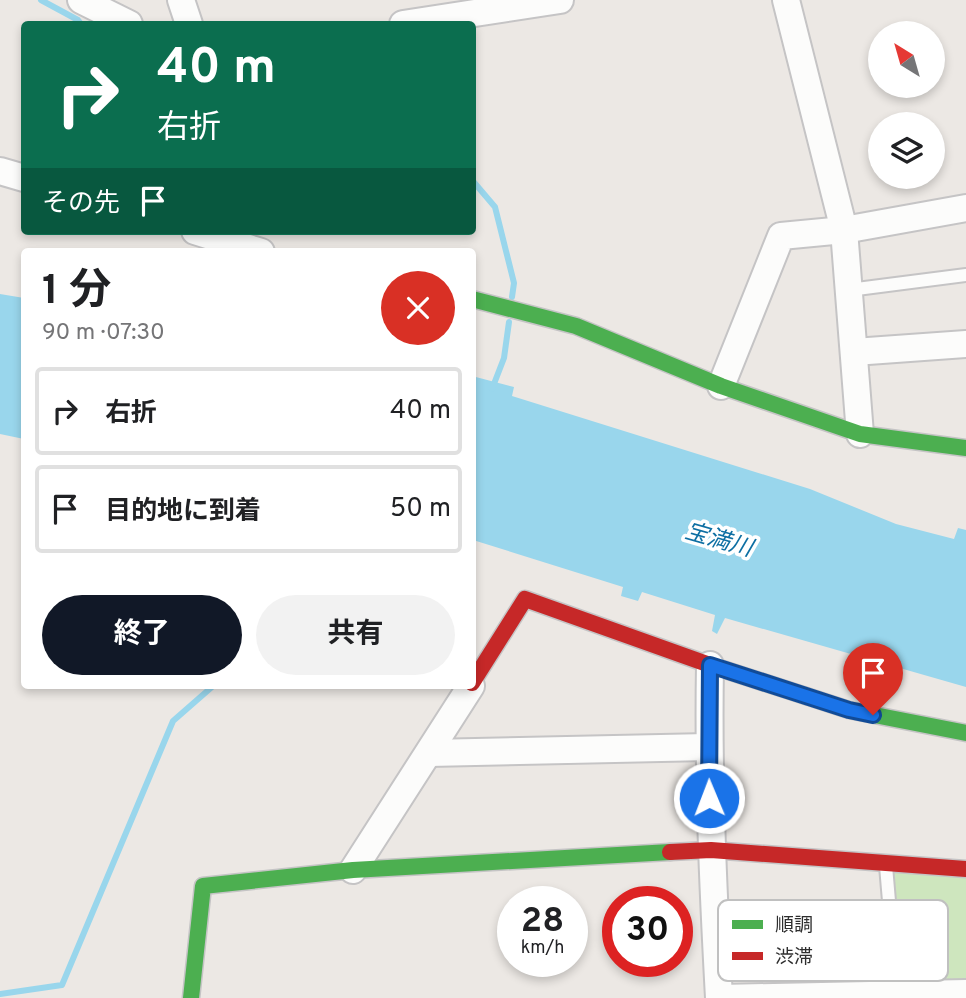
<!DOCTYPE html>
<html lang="ja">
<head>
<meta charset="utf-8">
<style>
	body { margin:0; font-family:Overpass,"Noto Sans JP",sans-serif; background:#f2f2f2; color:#202124; height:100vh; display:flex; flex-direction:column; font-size:26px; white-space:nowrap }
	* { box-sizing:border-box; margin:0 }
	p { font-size:23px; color:#757577 }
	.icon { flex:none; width:38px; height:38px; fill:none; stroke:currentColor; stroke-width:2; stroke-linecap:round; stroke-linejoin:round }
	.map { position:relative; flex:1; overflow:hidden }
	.drawer { position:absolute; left:21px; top:248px; width:455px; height:441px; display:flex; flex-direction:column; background:#fff; border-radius:7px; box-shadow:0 4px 10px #0003 }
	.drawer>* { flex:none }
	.banner { position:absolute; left:21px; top:21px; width:455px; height:214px; border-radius:7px; box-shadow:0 4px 10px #0003; background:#0b6e4f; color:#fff; overflow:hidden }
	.needle { width:46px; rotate:323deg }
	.fabs { position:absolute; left:868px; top:21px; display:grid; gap:14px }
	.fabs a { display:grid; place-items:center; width:77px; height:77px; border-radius:50%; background:#fff; box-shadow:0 4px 10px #0003; font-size:35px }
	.speed { position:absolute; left:497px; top:886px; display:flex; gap:14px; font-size:35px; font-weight:700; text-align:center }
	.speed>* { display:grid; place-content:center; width:91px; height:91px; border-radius:50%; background:#fff; box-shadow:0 4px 10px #0003; line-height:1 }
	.speed small { font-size:18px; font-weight:400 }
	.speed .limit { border:10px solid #d22; background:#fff; color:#111 }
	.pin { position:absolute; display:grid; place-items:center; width:60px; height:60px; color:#fff; margin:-72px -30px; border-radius:50% 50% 50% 0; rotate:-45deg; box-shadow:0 0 7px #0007 }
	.pin .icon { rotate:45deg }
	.me { position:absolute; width:77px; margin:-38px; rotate:359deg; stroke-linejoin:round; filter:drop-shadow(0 0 5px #0008) }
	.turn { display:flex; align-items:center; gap:24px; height:147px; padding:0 21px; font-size:32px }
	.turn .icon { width:91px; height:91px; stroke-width:2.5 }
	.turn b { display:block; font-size:49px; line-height:60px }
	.then { display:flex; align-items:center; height:66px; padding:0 21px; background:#0003; gap:14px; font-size:26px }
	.round { display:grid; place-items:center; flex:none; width:74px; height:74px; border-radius:37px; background:#f2f2f2 }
	.headline { display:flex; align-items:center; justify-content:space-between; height:119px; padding:0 21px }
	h1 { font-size:42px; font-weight:700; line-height:52px }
	.cta { display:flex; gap:14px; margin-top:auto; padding:14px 21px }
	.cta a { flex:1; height:80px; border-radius:42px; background:#111827; color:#fff; font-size:28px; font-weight:700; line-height:80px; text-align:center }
	.cta a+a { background:#f2f2f2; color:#202124 }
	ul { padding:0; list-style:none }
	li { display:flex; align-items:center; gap:21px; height:88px; margin:0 14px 10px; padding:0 7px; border:4px solid #e0e0e0; border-radius:7px }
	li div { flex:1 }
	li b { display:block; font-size:26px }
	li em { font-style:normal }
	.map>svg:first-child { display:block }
	.green { fill:#cee6be }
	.water { fill:#99d6ec }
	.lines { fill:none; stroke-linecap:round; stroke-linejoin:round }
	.stream { stroke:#99d6ec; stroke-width:6 }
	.lane-casing { stroke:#c5c4c5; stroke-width:16 }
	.street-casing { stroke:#c5c4c5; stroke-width:30 }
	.fast-casing { stroke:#c5c4c5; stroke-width:19 }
	.jam-casing { stroke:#c5c4c5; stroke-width:19 }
	.lane { stroke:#fcfcfb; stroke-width:12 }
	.street { stroke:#fcfcfb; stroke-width:26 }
	.fast { stroke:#4caf50; stroke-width:16 }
	.jam { stroke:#c62828; stroke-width:16 }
	.route-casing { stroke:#114b97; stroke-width:18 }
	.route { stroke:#1a73e8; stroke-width:12 }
	.labels { text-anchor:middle; stroke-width:7; stroke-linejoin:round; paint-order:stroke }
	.water-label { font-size:23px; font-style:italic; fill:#0d6fa3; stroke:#fff }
	.key { fill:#fff; stroke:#c0c0c0; stroke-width:2 }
	.key-label { font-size:19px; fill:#2e2e2e }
</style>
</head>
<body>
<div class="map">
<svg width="966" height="998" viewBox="0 0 966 998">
	<rect width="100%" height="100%" fill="#ece8e4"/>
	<polygon class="green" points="886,863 966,869 966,993 897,995"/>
	<g class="water">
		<polygon points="0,294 24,298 24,439 0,434"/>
		<polygon points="472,376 514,387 512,396 810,489 896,524 954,539 958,528 966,530 966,687 725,618 717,634 712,631 715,615 642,592 638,601 621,596 623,587 473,540"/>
	</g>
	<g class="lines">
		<g class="stream">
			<polyline points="41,0 78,20 81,24"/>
			<polyline points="472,180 495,207 514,283 512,297"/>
			<polyline points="492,389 504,358 509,322"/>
			<polyline points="0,994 62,985 173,721 213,686"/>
		</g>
		<defs>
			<g id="lane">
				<polyline points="849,290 966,275"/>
				<polyline points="886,866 897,995"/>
			</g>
			<g id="street">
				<polyline points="81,0 129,24"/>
				<polyline points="181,0 189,24"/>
				<polyline points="786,0 844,230 860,434"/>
				<polyline points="403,24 560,0"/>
				<polyline points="0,171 24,178"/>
				<polyline points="195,231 261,252"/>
				<polyline points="854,352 966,344"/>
				<polyline points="721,386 781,236 844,230 966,208"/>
				<path d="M710,665C708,777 713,887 719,998"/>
				<polyline points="429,753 708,747"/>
				<polyline points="353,870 471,686"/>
				<polyline points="720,998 966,993"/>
			</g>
			<g id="fast">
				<polyline points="472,299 576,326 721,386 860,434 966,448"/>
				<polyline points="806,696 849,710 966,733"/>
				<polyline points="191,998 203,886 353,870 670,852"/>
			</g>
			<g id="jam">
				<polyline points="472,683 525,599 710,665 806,696"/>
				<polyline points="670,852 711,850 966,869"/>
			</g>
		</defs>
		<use href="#lane" class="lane-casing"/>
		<use href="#street" class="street-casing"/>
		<use href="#fast" class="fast-casing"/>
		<use href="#jam" class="jam-casing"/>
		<use href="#lane" class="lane"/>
		<use href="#street" class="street"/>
		<use href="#fast" class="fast"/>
		<use href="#jam" class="jam"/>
	</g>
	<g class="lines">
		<defs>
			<polyline id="route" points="709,798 710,665 849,710 873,715"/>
		</defs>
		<use href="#route" class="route-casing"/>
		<use href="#route" class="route"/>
	</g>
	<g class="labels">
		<g class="water-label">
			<text transform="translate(719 539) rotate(16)" y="8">宝満川</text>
		</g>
	</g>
	<rect x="718" y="900" width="230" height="81" rx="10" class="key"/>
	<rect x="732" y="920" width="31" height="9" fill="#4caf50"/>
	<rect x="732" y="952" width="31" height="8" fill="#c62828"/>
	<g class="key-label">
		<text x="775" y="931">順調</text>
		<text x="775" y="963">渋滞</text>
	</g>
</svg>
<div class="fabs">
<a><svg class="needle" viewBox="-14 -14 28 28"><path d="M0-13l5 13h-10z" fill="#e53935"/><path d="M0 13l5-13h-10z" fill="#757577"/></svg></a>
<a><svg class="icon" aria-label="layers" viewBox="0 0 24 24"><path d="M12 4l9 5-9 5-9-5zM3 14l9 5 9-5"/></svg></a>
</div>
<div class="speed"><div>28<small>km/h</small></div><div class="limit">30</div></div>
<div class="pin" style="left:873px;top:715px;background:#d93025"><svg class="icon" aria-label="arrive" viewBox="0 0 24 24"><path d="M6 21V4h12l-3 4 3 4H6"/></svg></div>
<svg class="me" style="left:709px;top:798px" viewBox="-20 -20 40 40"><circle r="17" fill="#1a73e8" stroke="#fff" stroke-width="3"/><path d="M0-11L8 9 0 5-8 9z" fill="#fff"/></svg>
<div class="banner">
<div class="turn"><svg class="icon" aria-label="right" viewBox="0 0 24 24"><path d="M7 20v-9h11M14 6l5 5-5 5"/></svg><div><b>40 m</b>右折</div></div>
<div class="then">その先<svg class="icon" aria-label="arrive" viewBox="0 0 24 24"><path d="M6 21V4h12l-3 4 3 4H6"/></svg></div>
</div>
<section class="drawer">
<div class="headline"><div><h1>1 分</h1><p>90 m · 07:30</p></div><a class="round" style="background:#d93025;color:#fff"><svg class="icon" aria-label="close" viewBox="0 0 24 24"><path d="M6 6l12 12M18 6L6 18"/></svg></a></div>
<ul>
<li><svg class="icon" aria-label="right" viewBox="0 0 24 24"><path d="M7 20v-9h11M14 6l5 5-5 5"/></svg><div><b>右折</b></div><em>40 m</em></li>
<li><svg class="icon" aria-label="arrive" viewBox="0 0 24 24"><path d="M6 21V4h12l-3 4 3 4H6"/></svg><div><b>目的地に到着</b></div><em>50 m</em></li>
</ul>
<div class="cta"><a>終了</a><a>共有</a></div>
</section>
</div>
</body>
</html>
